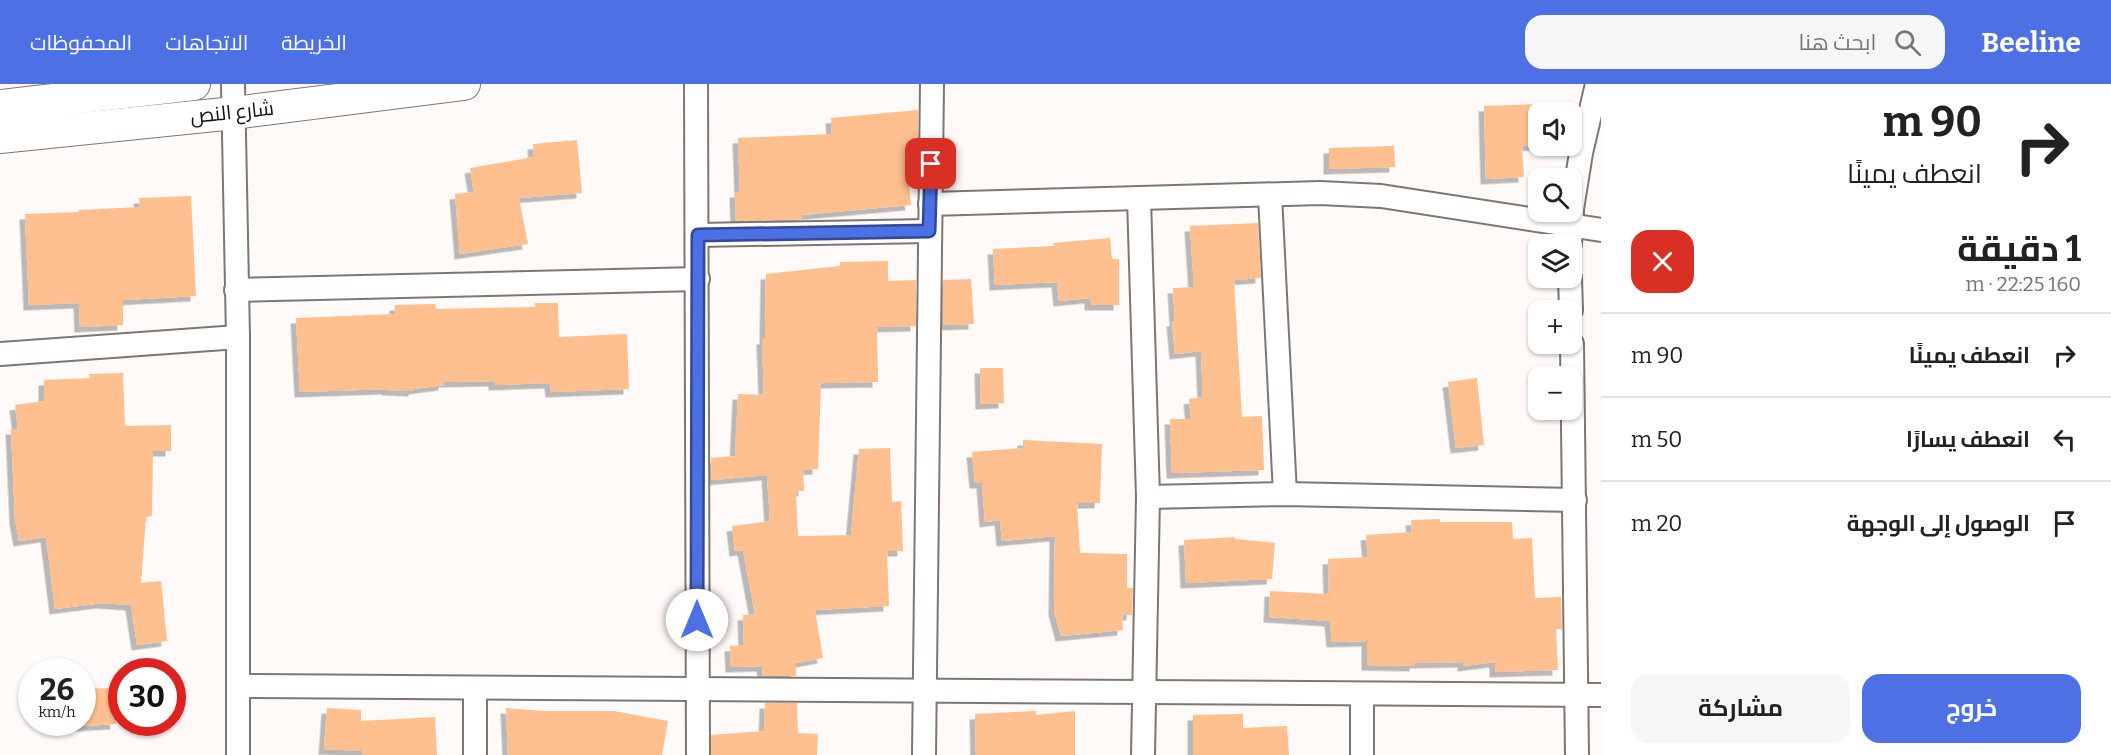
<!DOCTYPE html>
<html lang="ar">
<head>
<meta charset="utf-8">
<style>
	body { margin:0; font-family:Bitter,Cairo,serif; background:#f6f6f6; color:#222; direction:rtl; height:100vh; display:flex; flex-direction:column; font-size:22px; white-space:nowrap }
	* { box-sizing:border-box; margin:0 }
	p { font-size:20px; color:#767676 }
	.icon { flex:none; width:33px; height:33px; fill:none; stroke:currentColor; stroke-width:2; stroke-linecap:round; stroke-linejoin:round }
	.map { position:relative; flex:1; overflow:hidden; direction:ltr }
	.sheet { display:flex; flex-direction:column; background:#fff; width:510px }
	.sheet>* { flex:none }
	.banner { background:#fff; color:#222; overflow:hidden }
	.buttons { position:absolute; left:1528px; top:18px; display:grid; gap:12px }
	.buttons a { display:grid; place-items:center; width:54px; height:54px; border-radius:12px; background:#fff; box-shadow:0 2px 4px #0004; font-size:30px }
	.speed { position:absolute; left:18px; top:574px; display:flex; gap:12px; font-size:30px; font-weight:700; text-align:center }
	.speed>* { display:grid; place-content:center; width:78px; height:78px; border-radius:50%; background:#fff; box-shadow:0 2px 4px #0004; line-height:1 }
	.speed small { font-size:15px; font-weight:400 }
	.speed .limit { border:9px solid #d22; background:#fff; color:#111 }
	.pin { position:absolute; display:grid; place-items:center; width:51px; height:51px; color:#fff; margin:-26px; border-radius:12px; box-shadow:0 3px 9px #0006 }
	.me { position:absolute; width:66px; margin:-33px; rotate:0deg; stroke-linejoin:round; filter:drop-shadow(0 0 4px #0008) }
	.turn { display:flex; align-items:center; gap:21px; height:126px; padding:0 30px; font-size:27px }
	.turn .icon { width:78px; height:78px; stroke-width:2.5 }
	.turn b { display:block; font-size:42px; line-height:51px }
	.round { display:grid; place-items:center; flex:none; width:63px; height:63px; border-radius:18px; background:#f6f6f6 }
	.head { display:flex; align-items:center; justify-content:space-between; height:102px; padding:0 30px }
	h1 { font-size:36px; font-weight:700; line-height:45px }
	.action { display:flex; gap:12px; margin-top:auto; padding:12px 30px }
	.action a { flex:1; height:69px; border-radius:18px; background:#4d70e4; color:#fff; font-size:24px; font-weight:700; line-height:69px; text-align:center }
	.action a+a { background:#f6f6f6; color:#222 }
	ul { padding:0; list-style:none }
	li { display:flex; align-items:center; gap:18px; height:84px; padding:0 30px; border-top:2px solid #e0e0e0 }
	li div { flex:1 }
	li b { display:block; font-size:22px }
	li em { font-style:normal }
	header { display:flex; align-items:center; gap:36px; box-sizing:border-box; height:84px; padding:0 30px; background:#4d70e4; color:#fff }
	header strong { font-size:28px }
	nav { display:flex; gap:33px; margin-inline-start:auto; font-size:21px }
	.search { width:420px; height:54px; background:#f6f6f6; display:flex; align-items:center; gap:15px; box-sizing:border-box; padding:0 21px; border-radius:18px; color:#767676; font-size:22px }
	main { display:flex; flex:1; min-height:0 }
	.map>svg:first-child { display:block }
	.building { fill:#ffbf8f; filter:url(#shadow) }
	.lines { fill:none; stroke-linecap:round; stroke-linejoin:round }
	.minor-casing { stroke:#7c7773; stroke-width:26 }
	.secondary-casing { stroke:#7c7773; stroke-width:34 }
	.minor { stroke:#fff; stroke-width:22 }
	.secondary { stroke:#fff; stroke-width:32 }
	.route-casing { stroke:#324994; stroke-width:15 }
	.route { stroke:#4d70e4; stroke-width:10 }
	.labels { text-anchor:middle; stroke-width:4.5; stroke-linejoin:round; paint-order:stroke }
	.street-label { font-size:20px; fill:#0e0c0a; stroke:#fff }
</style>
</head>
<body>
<header>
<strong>Beeline</strong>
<div class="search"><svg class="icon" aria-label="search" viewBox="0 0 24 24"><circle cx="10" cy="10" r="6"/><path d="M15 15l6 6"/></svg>ابحث هنا</div>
<nav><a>الخريطة</a><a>الاتجاهات</a><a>المحفوظات</a></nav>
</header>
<main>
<section class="sheet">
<div class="banner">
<div class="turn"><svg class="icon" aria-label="right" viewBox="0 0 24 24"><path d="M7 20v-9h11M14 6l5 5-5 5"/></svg><div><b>90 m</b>انعطف يمينًا</div></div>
</div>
<div class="head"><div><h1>1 دقيقة</h1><p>160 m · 22:25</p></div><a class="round" style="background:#d93025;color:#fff"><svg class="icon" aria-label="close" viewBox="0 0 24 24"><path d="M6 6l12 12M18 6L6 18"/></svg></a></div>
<ul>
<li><svg class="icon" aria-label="right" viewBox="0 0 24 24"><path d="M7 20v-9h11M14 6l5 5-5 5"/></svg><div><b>انعطف يمينًا</b></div><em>90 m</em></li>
<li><svg class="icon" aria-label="left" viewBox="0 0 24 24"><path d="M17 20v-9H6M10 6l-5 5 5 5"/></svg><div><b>انعطف يسارًا</b></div><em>50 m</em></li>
<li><svg class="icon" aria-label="arrive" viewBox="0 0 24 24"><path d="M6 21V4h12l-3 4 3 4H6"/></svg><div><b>الوصول إلى الوجهة</b></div><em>20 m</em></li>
</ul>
<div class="action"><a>خروج</a><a>مشاركة</a></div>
</section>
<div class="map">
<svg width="1601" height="671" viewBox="0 0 1601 671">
	<defs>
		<filter id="shadow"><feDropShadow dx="-5.5" dy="5.5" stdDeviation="0" flood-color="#0004"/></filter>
	</defs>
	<rect width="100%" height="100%" fill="#fffaf7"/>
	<g class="building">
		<polygon points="1539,20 1539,61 1522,62 1524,93 1486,95 1484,22"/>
		<polygon points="918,26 918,62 905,63 911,121 801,131 802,135 736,137 735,108 740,108 738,54 832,50 831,34"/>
		<polygon points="577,56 582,109 519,114 528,160 460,170 455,110 474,108 470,84 534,73 533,60"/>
		<polygon points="1394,62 1395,83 1329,85 1329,64"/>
		<polygon points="191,112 196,212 123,216 123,241 80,243 79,219 29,221 25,130 79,128 78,126 140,123 139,114"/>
		<polygon points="1258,139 1261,194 1234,196 1242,333 1262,332 1264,386 1172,389 1170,335 1191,335 1189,315 1203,313 1201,267 1175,270 1172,237 1175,237 1173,204 1194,203 1190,142"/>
		<polygon points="1110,154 1112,175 1119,175 1119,221 1090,221 1090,214 1059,217 1057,198 995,201 993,165 1054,162 1053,159"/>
		<polygon points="888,177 888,197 916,196 916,242 877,243 878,298 823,299 821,300 818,385 803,386 804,407 796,407 798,452 851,451 859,365 890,364 892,418 901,417 903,467 887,467 889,522 815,526 823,574 796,579 796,592 763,592 762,582 731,583 730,562 744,561 743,531 755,530 743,466 735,467 732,442 770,437 767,391 712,396 711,374 735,372 738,310 764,311 762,255 765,255 766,190 840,182 840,178"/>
		<polygon points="971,195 974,240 943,241 943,196"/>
		<polygon points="535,219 558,219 559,253 627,250 629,305 551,308 550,299 494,301 494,297 444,298 444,301 414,305 414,307 387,306 387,305 300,308 296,234 395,230 395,221 435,220 436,225 535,223"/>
		<polygon points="980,284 1003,284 1004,319 981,320"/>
		<polygon points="123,289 125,342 171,341 171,367 153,367 152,432 146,433 141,499 161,497 167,557 137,561 131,521 102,519 55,525 46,453 19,457 15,435 11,345 18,345 15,321 44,317 44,296 90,294 89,290"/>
		<polygon points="1477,294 1484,361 1456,364 1448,298"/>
		<polygon points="1023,356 1102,360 1100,419 1077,419 1080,469 1127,470 1127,504 1133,504 1132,531 1122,531 1123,546 1061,552 1054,526 1055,452 1002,457 1000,436 985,438 982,399 975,399 972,368 1023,364"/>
		<polygon points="1440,435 1440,438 1512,438 1513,455 1532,454 1535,514 1561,513 1562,545 1556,545 1558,586 1495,588 1495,578 1463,582 1463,578 1415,579 1415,582 1367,581 1367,557 1332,558 1330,537 1269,533 1270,507 1329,510 1328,475 1368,473 1366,451 1412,448 1411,436"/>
		<polygon points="1235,453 1235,455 1275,459 1272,495 1186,499 1184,456"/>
		<polygon points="114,604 116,640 82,642 82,605"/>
		<polygon points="765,619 797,619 798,649 818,650 817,671 711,671 711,651 764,647"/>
		<polygon points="327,624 361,626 361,637 435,633 437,671 362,671 362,667 324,665"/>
		<polygon points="506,624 543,627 614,627 668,637 662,671 508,671"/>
		<polygon points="1036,627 1036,631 1075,627 1075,671 976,671 975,630"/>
		<polygon points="1243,630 1243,644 1287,642 1289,671 1193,671 1193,631"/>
	</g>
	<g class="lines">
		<defs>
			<g id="minor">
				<polyline points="233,0 238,253 238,671"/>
				<polyline points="696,0 698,671"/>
				<polyline points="1270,111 1285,410"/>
				<polyline points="1139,114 1148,413 1143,671"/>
				<polyline points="930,120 1320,109 1381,112 1601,146"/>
				<polyline points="1572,125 1581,69 1597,0"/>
				<polyline points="698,151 929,147"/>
				<polyline points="1570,160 1572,128"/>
				<polyline points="1570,194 1571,226"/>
				<polyline points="236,206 698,195"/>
				<polyline points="1572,260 1577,671"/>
				<polyline points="0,270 238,253"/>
				<polyline points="1148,413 1285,410 1575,416"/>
				<polyline points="239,602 1601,611"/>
				<polyline points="475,671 475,604"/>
				<polyline points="924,671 932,0"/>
				<polyline points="1362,671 1362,610"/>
			</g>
			<g id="secondary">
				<polyline points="0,22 194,0"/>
				<polyline points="0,53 234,29 464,0"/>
			</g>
		</defs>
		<use href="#minor" class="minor-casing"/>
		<use href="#secondary" class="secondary-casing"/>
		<use href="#minor" class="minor"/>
		<use href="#secondary" class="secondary"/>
	</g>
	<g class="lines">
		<defs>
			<polyline id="route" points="697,536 698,151 929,147 931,80"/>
		</defs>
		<use href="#route" class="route-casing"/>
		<use href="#route" class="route"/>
	</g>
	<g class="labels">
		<g class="street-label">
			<text transform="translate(232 28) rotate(-6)" y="7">شارع النص</text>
		</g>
	</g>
</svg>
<div class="buttons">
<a><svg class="icon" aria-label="sound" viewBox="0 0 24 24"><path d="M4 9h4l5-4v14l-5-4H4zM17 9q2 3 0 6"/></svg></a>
<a><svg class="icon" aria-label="search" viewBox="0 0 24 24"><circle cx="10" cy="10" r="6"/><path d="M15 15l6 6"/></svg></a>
<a><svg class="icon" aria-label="layers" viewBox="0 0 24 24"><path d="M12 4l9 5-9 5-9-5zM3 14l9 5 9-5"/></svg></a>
<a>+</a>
<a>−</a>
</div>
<div class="speed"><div>26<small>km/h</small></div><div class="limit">30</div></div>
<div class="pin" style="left:931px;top:80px;background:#d93025"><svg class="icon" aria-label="arrive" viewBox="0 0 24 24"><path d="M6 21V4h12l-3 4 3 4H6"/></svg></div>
<svg class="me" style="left:697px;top:536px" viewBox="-20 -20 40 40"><circle r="19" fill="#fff"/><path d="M0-13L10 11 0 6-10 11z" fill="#4d70e4"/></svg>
</div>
</main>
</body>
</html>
